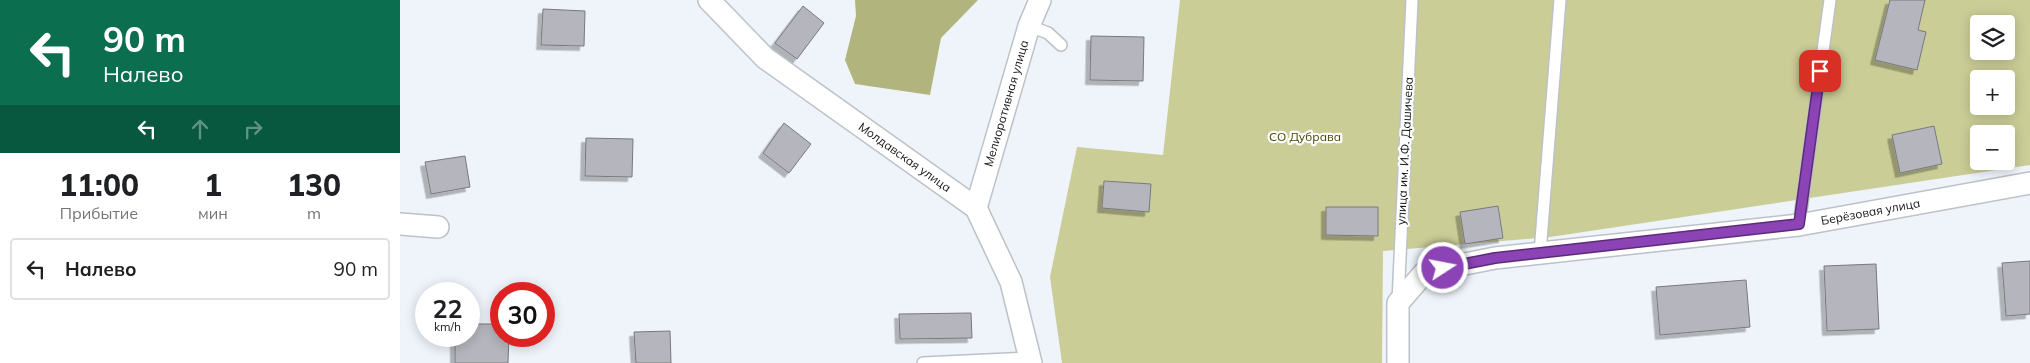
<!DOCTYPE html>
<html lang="ru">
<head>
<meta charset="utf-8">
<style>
	body { margin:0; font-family:Mulish,sans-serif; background:#f6f6f6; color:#202124; height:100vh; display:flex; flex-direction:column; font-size:19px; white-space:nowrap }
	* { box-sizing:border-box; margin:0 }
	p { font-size:16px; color:#757577 }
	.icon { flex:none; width:28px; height:28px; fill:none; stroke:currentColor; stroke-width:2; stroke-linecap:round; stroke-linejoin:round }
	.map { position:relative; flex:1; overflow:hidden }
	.drawer { display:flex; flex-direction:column; background:#fff; width:400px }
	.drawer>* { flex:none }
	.guide { background:#0b6e4f; color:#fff; overflow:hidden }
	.controls { position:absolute; left:1570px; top:15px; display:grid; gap:10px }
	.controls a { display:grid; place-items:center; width:45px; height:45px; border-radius:5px; background:#fff; box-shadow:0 2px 12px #0003; font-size:25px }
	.speed { position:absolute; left:15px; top:282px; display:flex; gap:10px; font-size:25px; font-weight:700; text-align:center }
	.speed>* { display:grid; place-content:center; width:65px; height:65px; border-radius:50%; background:#fff; box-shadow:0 2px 12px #0003; line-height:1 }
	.speed small { font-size:12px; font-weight:400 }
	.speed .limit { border:8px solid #d22; background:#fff; color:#111 }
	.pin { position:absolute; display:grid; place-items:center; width:42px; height:42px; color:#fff; margin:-21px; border-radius:10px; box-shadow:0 2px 8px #0006 }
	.me { position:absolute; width:55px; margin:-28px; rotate:79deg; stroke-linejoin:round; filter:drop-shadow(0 0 4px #0008) }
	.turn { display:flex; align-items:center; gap:18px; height:105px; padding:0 20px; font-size:22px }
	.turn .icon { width:65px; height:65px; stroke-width:2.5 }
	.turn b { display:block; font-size:35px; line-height:42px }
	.lanes { display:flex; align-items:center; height:48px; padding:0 20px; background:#0003; justify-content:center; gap:25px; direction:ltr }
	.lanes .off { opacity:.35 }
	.eta { display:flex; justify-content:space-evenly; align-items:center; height:85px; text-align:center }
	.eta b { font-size:30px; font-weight:800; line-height:35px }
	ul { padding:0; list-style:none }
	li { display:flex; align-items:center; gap:15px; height:62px; margin:0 10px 8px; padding:0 10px; border:2px solid #e0e0e0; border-radius:5px }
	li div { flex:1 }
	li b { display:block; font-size:19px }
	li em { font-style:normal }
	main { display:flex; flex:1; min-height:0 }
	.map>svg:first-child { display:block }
	.green { fill:#cbcd97; fill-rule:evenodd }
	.forest { fill:#b1b47c }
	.building { fill:#b5b6bd; stroke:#78797f; filter:url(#shadow) }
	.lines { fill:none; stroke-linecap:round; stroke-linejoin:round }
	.service-casing { stroke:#bcc2c7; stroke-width:14 }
	.minor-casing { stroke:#bcc2c7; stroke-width:24 }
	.service { stroke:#fff; stroke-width:11 }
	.minor { stroke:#fff; stroke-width:21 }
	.route-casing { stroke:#5b2c76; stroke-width:12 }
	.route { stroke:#8c43b6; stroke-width:9 }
	.labels { text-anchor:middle; stroke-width:4.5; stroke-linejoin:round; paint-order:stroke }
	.street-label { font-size:12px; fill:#111315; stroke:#fff }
	.park-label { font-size:12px; fill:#464700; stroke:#fff }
</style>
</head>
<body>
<main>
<section class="drawer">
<div class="guide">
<div class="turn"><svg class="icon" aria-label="left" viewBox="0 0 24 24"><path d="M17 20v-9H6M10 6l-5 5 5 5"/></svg><div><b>90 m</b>Налево</div></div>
<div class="lanes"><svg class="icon" aria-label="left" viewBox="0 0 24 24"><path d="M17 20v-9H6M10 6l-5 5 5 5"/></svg><svg class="icon off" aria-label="ahead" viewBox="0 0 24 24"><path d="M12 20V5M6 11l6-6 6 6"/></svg><svg class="icon off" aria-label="right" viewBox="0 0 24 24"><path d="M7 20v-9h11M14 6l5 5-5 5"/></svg></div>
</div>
<div class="eta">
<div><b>11:00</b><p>Прибытие</p></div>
<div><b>1</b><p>мин</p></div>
<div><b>130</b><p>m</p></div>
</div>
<ul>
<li><svg class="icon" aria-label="left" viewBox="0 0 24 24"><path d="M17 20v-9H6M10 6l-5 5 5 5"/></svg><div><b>Налево</b></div><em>90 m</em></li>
</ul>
</section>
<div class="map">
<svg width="1630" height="363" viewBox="0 0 1630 363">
	<defs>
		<filter id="shadow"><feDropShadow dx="-4.5" dy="4.5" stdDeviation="0" flood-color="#0004"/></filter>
	</defs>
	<rect width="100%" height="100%" fill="#eef4fa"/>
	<path class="green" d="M780,0H1630V165L1150,237L983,251L982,363H662L650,277L677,147L763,155ZM1579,24H1606V51H1579ZM1579,79H1606V106H1579ZM1579,134H1606V161H1579Z"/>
	<polygon class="forest" points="455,0 578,0 541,38 530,95 455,84 445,60 456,16"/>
	<g class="building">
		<polygon points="1490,0 1525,0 1518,30 1526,32 1517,70 1475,60"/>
		<polygon points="403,6 424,23 397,59 375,43"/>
		<polygon points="143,9 185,11 184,46 141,45"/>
		<polygon points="691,36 744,37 743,81 690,80"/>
		<polygon points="384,123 411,144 389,173 363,153"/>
		<polygon points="1534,126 1542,164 1500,173 1492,135"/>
		<polygon points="186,138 233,139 232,177 185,176"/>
		<polygon points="65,156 70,187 31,194 25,162"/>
		<polygon points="704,181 751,184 749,212 702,208"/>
		<polygon points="1098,206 1103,238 1065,244 1060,212"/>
		<polygon points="926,207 978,207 978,236 926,235"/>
		<polygon points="1630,261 1630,314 1606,316 1602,263"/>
		<polygon points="1476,264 1479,329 1427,331 1424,266"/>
		<polygon points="1346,280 1350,327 1260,335 1256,287"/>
		<polygon points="571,313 572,338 500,339 499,314"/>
		<polygon points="69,324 101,324 101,336 109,336 108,363 55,363 55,336 69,336"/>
		<polygon points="270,331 271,363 236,363 234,332"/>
	</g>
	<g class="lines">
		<defs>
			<g id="service">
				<polyline points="629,26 648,33 661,45"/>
				<polyline points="1399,225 1430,0"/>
				<polyline points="1140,253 1160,0"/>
				<polyline points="998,301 1012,0"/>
				<polyline points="523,363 630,358"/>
			</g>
			<g id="minor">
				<path id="s1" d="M309,0L365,58L576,208L611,282L631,363"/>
				<path id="s2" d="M576,208L629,26L640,0"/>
				<polyline points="0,224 38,227"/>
				<path id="s3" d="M998,363V303L1025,272L1095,258L1399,225L1630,183"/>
			</g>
		</defs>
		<use href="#service" class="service-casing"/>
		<use href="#minor" class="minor-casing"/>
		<use href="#service" class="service"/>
		<use href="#minor" class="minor"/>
	</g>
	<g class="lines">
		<defs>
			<polyline id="route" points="1043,268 1095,258 1399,224 1420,71"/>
		</defs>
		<use href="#route" class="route-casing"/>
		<use href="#route" class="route"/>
	</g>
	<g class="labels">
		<g class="street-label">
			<text dy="4" stroke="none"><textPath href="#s2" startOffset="109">Мелиоративная улица</textPath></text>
			<text transform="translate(1005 151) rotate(-87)" y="4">улица им. И.Ф. Дашичева</text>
			<text dy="4" stroke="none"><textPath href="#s1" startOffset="252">Молдавская улица</textPath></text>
			<text dy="4" stroke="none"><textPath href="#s3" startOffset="551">Берёзовая улица</textPath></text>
		</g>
		<g class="park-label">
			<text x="905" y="141">СО Дубрава</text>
		</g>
	</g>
</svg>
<div class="controls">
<a><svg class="icon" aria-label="layers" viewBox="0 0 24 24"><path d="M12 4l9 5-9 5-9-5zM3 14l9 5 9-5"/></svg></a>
<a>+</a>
<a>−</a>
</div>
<div class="speed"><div>22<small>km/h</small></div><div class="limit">30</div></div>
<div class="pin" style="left:1420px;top:71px;background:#d93025"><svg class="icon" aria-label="arrive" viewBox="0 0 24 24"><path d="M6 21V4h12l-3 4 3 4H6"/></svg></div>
<svg class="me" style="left:1043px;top:268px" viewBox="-20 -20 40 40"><circle r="17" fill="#8c43b6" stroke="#fff" stroke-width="3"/><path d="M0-11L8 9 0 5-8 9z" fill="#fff"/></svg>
</div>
</main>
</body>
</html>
